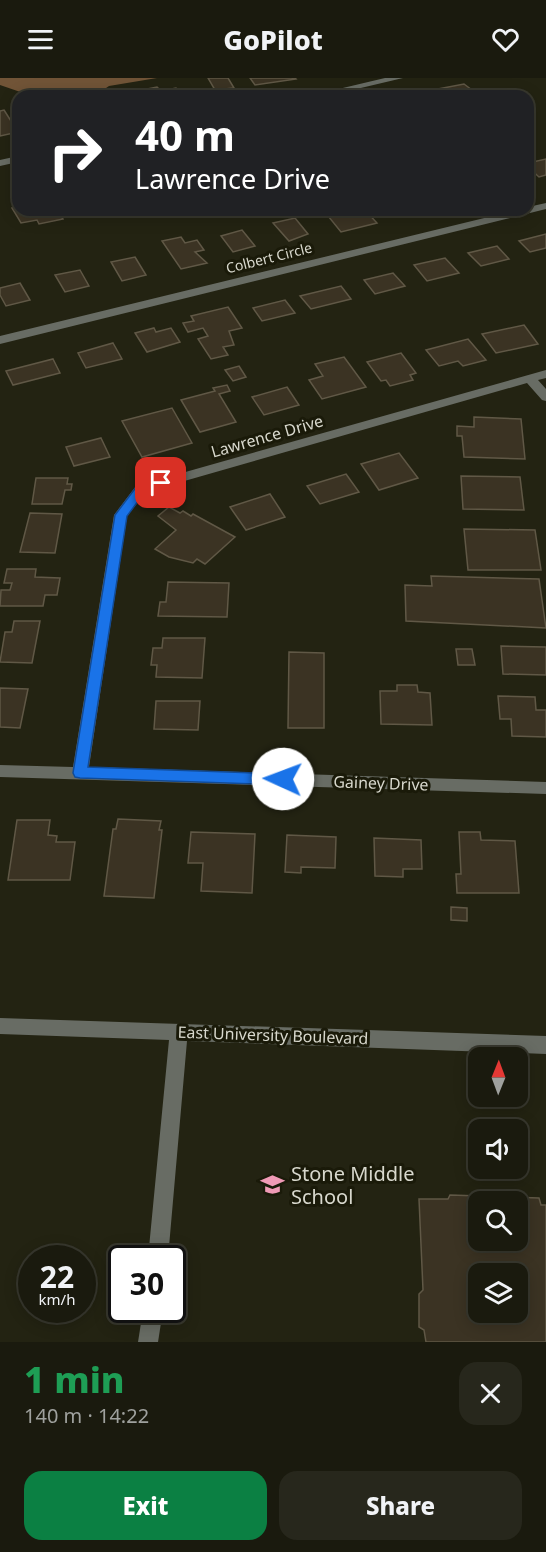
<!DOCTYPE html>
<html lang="en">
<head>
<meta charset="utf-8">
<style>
	body { margin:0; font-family:"Noto Sans",sans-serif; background:#27271c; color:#f1f3f6; height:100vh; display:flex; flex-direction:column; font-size:22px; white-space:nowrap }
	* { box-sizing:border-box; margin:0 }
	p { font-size:20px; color:#9fa19e }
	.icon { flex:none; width:33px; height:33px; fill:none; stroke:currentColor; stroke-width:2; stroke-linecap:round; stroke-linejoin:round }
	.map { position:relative; height:1264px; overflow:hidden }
	.sheet { display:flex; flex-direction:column; background:#1a1a0e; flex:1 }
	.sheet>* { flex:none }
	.hud { position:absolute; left:12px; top:12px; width:522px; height:126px; border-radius:18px; box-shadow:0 3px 15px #0003,0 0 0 2px #38382e; background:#202124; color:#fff; overflow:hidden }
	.needle { width:39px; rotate:1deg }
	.fabs { position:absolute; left:468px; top:969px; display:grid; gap:12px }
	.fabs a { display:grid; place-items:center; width:60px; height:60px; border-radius:12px; background:#1a1a0e; box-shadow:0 3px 15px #0003,0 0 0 2px #38382e; font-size:30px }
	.speed { position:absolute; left:18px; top:1167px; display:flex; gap:12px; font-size:30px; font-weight:700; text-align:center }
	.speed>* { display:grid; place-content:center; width:78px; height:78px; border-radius:50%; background:#1a1a0e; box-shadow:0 3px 15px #0003,0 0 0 2px #38382e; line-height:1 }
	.speed small { font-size:15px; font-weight:400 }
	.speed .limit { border:3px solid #111; border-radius:9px; background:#fff; color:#111 }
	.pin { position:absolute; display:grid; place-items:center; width:51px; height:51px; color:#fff; margin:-26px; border-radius:12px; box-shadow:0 3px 9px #0006 }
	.me { position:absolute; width:66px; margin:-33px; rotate:272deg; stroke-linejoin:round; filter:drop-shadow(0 0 4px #0008) }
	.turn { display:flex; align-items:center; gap:21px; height:126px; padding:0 24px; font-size:27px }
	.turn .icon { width:78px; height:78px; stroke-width:2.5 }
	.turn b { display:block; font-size:42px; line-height:51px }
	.round { display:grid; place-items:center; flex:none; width:63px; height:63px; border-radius:18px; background:#27271c }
	.headline { display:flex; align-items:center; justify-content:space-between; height:102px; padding:0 24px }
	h1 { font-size:36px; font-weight:800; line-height:45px; color:#1e9e55 }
	.cta { display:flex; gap:12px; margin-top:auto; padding:12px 24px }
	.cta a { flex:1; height:69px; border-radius:18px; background:#0b8043; color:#fff; font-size:24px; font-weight:800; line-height:69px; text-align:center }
	.cta a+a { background:#27271c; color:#f1f3f6 }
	header { display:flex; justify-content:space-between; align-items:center; height:78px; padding:0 24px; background:#1a1a0e; font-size:27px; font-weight:800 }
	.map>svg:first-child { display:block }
	.forest { fill:#715437 }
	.building { fill:#3b3323; stroke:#605846; stroke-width:1.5; fill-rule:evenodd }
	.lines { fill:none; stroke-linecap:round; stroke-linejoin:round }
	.minor { fill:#686c64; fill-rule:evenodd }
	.route { fill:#1a73e8; stroke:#114b97; stroke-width:1.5 }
	.labels { text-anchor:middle; stroke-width:6; stroke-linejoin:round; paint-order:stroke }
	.far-street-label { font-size:14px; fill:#d8d8cd; stroke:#1a1a09 }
	.street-label { font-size:16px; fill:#d8d8cd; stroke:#1a1a09 }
	.near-poi-label { font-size:20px; fill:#d8d8cd; stroke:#1a1a09; text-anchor:start }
</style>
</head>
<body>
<header><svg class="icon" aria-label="menu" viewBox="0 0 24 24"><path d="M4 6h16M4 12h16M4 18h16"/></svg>GoPilot<svg class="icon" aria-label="heart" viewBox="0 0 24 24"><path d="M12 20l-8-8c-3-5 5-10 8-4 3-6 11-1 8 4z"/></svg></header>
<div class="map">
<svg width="546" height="1264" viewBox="0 0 546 1264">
	<rect width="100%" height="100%" fill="#232312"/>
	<polygon class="forest" points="0,0 157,0 109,8 94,18 32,18 0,7"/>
	<g class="building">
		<polygon points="208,0 228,0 234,10 215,12"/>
		<polygon points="250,0 295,0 296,1 255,7"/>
		<polygon points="464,6 480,18 446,18 438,11"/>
		<polygon points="157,9 161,13 176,10 182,18 147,18 142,12"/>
		<polygon points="4,32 18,54 0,58 0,33"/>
		<polygon points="546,81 546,97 539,99 528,89 528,85"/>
		<polygon points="18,129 18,132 80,132 60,136 63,141 39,146 37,142 21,145 12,130"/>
		<polygon points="365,132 377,145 341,154 324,133"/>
		<polygon points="295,140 308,156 289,163 273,145"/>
		<polygon points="242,152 255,168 233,174 221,158"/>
		<polygon points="546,156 546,170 530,174 519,163"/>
		<polygon points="181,159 185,165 197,162 204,172 195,174 207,185 181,191 162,163"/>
		<polygon points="497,168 509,181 481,188 468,175"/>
		<polygon points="135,179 146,197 122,203 111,184"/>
		<polygon points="445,180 459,195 427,203 414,187"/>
		<polygon points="80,192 89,208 65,214 55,197"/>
		<polygon points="393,195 405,208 375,216 364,202"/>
		<polygon points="20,205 30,222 6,228 0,217 0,210"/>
		<polygon points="341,208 351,221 311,231 300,218"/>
		<polygon points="285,222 295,235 262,243 253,230"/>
		<polygon points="228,229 242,250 229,253 234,267 223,269 228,277 211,281 198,261 208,258 203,250 188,254 183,245 194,243 191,238"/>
		<polygon points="524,247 538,266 496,275 482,256"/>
		<polygon points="154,250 156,254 171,250 180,264 147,274 135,255"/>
		<polygon points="468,261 486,282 463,288 458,283 439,288 426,272"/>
		<polygon points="113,265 122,281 86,290 78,275"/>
		<polygon points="401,275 416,295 410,297 413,302 390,308 386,302 381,303 367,284"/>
		<polygon points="344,279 366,309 322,321 309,302 323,298 315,286"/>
		<polygon points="53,281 60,295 13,307 6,293"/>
		<polygon points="239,288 246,299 233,303 225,292"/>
		<polygon points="227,307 230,313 219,316 236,344 200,354 181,322 215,313 213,310"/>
		<polygon points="287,309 299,327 264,337 252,319"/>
		<polygon points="172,330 192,365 142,379 122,343"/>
		<polygon points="474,339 521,341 525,381 464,379 462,358 457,358 457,348 474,349"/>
		<polygon points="101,360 110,379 74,388 66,369"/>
		<polygon points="399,375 418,400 379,412 361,386"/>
		<polygon points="346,396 359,414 320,426 307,408"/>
		<polygon points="461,398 520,399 524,432 463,431"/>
		<polygon points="36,400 68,400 67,406 72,406 71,412 65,412 62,426 32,426"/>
		<polygon points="270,416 285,439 246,452 230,429"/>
		<polygon points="169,429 180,435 183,433 191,438 193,436 235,459 205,486 197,481 193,485 169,479 155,471 176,452 158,438"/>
		<polygon points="30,435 62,436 55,475 20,474"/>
		<polygon points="464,451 535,452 541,492 468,492"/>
		<polygon points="7,491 36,491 35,499 60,500 57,517 45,517 43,528 0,528 1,512 10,512 12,505 4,505"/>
		<polygon points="431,498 539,501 546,550 406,543 405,507 432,508"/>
		<polygon points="168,504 229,505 227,539 158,538 160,524 166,524"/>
		<polygon points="14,543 40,543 32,585 0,584 5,554 12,554"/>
		<polygon points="163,560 205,560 202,600 156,599 157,587 151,587 153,570 162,570"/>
		<polygon points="501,568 546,569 546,597 503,596"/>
		<polygon points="456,571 472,571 475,587 458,587"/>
		<polygon points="289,574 324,575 324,650 288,650"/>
		<polygon points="397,607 417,607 418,614 430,615 432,647 381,646 380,613 397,613"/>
		<polygon points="0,610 28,611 20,650 0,649"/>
		<polygon points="498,618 535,619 536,632 546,632 546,659 512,658 511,641 500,641"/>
		<polygon points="156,623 200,623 198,652 154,651"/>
		<polygon points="118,741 161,743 159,752 162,752 154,820 104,818 113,751 116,751"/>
		<polygon points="17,742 50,742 48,757 57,758 56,764 75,764 70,802 8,802"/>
		<polygon points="191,754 255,756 252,815 201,813 203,785 188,785"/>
		<polygon points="459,754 480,754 481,762 515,763 519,815 457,815 456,796 461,796"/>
		<polygon points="287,757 336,759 335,790 301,789 301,795 285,794"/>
		<polygon points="374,760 421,762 422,791 403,791 403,799 375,798"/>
		<polygon points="451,829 467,830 467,843 451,842"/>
		<path d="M450,1117L539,1120L541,1127H546V1264H426L424,1252L419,1249V1216L423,1212L419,1121H448ZM478,1124H518V1162H478ZM478,1196H518V1234H478Z"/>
	</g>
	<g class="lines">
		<g class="minor">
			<polygon points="385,0 403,0 327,18 309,18"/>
			<polygon points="18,78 18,84 0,88 0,82"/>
			<polygon points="546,125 546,131 0,266 0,258 517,132 528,132 528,129"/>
			<polygon points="546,292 546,300 538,302 546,311 546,323 542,322 527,305 146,414 127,438 89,689 546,704 546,716 0,699 0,687 73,689 114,437 136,408"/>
			<polygon points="0,940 546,958 546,976 187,963 168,1180 148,1180 169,962 0,956"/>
			<polygon points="143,1232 163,1232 158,1264 138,1264"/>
		</g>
	</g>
	<polygon class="route" points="161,401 167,405 165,408 145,414 127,438 88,689 283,696 288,697 290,701 288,706 283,707 80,700 75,699 73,695 115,437 137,408"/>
	<defs>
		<symbol id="school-bare" viewBox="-9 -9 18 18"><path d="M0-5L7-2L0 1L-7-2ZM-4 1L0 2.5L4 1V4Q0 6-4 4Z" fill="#f09ab6" stroke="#1a1a09" stroke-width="2.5" paint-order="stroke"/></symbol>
	</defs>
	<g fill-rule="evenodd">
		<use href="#school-bare" x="256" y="1090" width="33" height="33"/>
	</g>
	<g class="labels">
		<g class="far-street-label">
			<text transform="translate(269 180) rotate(-14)" y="5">Colbert Circle</text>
		</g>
		<g class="street-label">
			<text transform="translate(267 358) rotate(-16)" y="6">Lawrence Drive</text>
			<text transform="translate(381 705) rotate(2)" y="6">Gainey Drive</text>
			<text transform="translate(273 957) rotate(2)" y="6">East University Boulevard</text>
		</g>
		<g class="near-poi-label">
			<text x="291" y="1103">Stone Middle<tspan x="291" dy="23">School</tspan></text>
		</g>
	</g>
</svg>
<div class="fabs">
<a><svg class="needle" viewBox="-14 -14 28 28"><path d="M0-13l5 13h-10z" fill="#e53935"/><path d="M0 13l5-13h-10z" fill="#9fa19e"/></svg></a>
<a><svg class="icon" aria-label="sound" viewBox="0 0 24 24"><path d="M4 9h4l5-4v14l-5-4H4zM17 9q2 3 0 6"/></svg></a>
<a><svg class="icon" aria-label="search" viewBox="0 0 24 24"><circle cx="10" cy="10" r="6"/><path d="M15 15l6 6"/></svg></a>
<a><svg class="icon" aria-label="layers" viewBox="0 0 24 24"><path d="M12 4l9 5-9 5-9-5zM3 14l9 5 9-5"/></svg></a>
</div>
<div class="speed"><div>22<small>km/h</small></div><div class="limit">30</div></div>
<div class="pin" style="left:161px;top:405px;background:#d93025"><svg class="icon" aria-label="arrive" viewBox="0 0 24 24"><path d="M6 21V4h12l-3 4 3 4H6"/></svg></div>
<svg class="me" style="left:283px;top:701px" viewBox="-20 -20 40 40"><circle r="19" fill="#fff"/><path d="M0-13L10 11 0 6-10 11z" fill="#1a73e8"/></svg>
<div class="hud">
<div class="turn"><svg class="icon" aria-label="right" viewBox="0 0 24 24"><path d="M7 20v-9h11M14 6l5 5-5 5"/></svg><div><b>40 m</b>Lawrence Drive</div></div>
</div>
</div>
<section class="sheet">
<div class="headline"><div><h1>1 min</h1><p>140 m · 14:22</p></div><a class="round"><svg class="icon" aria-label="close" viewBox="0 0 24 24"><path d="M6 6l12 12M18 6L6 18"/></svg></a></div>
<div class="cta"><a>Exit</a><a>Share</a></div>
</section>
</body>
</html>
